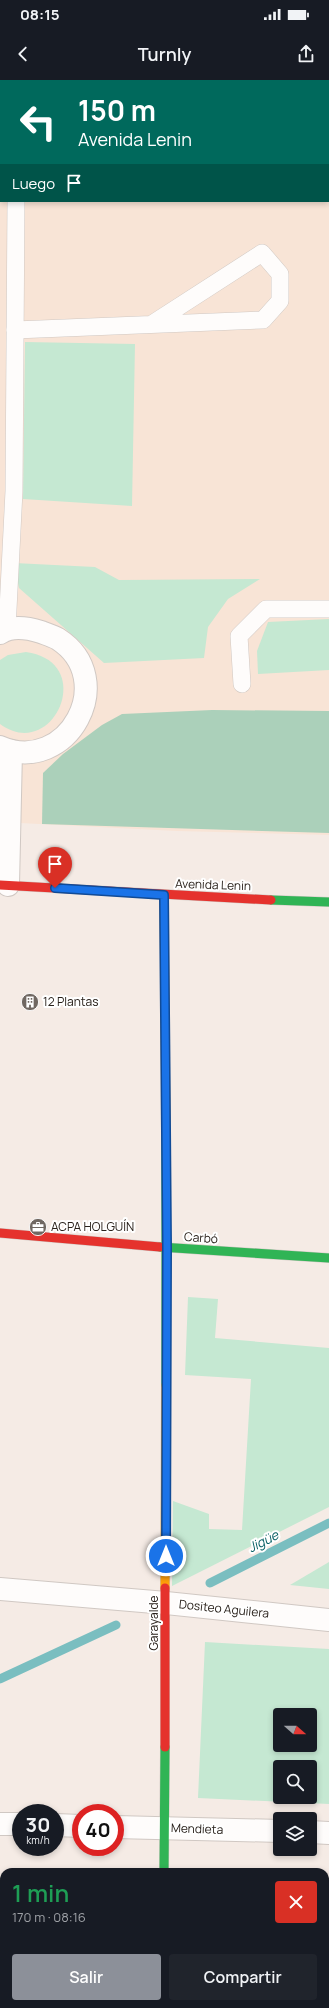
<!DOCTYPE html>
<html lang="es">
<head>
<meta charset="utf-8">
<style>
	body { margin:0; font-family:Manrope,sans-serif; background:#20242c; color:#f1f3f6; height:100vh; display:flex; flex-direction:column; font-size:15px; white-space:nowrap }
	* { box-sizing:border-box; margin:0 }
	p { font-size:13px; color:#9ea1a6 }
	.icon { flex:none; width:22px; height:22px; fill:none; stroke:currentColor; stroke-width:2; stroke-linecap:round; stroke-linejoin:round }
	.map { position:relative; flex:1; overflow:hidden }
	.drawer { position:absolute; left:0px; top:1788px; width:329px; height:140px; display:flex; flex-direction:column; background:#171b24; border-radius:12px 12px 0 0; box-shadow:0 2px 6px #0003 }
	.drawer>* { flex:none }
	.hud { position:absolute; left:0px; top:0px; width:329px; height:122px; box-shadow:0 2px 6px #0003; background:#00695c; color:#fff; overflow:hidden }
	.needle { width:26px; rotate:111deg }
	.tools { position:absolute; left:273px; top:1628px; display:grid; gap:8px }
	.tools a { display:grid; place-items:center; width:44px; height:44px; border-radius:4px; background:#171b24; box-shadow:0 2px 6px #0003; font-size:20px }
	.speed { position:absolute; left:12px; top:1724px; display:flex; gap:8px; font-size:20px; font-weight:700; text-align:center }
	.speed>* { display:grid; place-content:center; width:52px; height:52px; border-radius:50%; background:#171b24; box-shadow:0 2px 6px #0003; line-height:1 }
	.speed small { font-size:10px; font-weight:400 }
	.speed .limit { border:6px solid #d22; background:#fff; color:#111 }
	.pin { position:absolute; display:grid; place-items:center; width:34px; height:34px; color:#fff; margin:-41px -17px; border-radius:50% 50% 50% 0; rotate:-45deg; box-shadow:0 0 4px #0007 }
	.pin .icon { rotate:45deg }
	.me { position:absolute; width:44px; margin:-22px; rotate:0deg; stroke-linejoin:round; filter:drop-shadow(0 0 3px #0008) }
	.turn { display:flex; align-items:center; gap:14px; height:84px; padding:0 12px; font-size:18px }
	.turn .icon { width:52px; height:52px; stroke-width:2.5 }
	.turn b { display:block; font-size:28px; line-height:34px }
	.then { display:flex; align-items:center; height:38px; padding:0 12px; background:#0003; gap:8px; font-size:15px }
	.round { display:grid; place-items:center; flex:none; width:42px; height:42px; border-radius:4px; background:#20242c }
	.summary { display:flex; align-items:center; justify-content:space-between; height:68px; padding:0 12px }
	h1 { font-size:24px; font-weight:600; line-height:30px; color:#1e9e55 }
	.primary-button { display:flex; gap:8px; margin-top:auto; padding:8px 12px }
	.primary-button a { flex:1; height:46px; border-radius:4px; background:#8c9099; color:#fff; font-size:16px; font-weight:600; line-height:46px; text-align:center }
	.primary-button a+a { background:#20242c; color:#f1f3f6 }
	.status { display:flex; justify-content:space-between; align-items:center; height:28px; padding:0 20px; background:#171b24; direction:ltr }
	.status svg { height:11px; fill:currentColor }
	header { display:flex; justify-content:space-between; align-items:center; height:52px; padding:0 12px; background:#171b24; font-size:18px; font-weight:600 }
	.map>svg:first-child { display:block }
	.built { fill:#f8e4d6; fill-rule:evenodd }
	.green { fill:#c5e8d2; fill-rule:evenodd }
	.forest { fill:#abd0ba }
	.lines { fill:none; stroke-linecap:round; stroke-linejoin:round }
	.stream { stroke:#7abec0; stroke-width:9 }
	.lane-casing { stroke:#d0c8c3; stroke-width:18 }
	.street-casing { stroke:#d0c8c3; stroke-width:24 }
	.fast-casing { stroke:#d0c8c3; stroke-width:10 }
	.slow-casing { stroke:#d0c8c3; stroke-width:10 }
	.jam-casing { stroke:#d0c8c3; stroke-width:10 }
	.lane { stroke:#fefcfb; stroke-width:17 }
	.street { stroke:#fefcfb; stroke-width:22 }
	.fast { stroke:#30b455; stroke-width:9 }
	.slow { stroke:#ff9f0a; stroke-width:9 }
	.jam { stroke:#e5322d; stroke-width:9 }
	.route-casing { stroke:#114b97; stroke-width:10 }
	.route { stroke:#1a73e8; stroke-width:7 }
	.labels { text-anchor:middle; stroke-width:4; stroke-linejoin:round; paint-order:stroke }
	.street-label { font-size:12px; fill:#28201a; stroke:#fff }
	.poi-label { font-size:12px; fill:#28201a; stroke:#fff; text-anchor:start }
	.water-label { font-size:13px; font-style:italic; fill:#055e63; stroke:#fff }
</style>
</head>
<body>
<div class="status"><b>08:15</b><svg viewBox="0 0 49 12"><path d="M0 12V9h3v3zM5 12V6h3v6zM10 12V3h3v9zM15 12V0h3v12zM26 1h20v11H26zM47 4h2v5h-2z"/></svg></div>
<header><svg class="icon" aria-label="back" viewBox="0 0 24 24"><path d="M15 5l-7 7 7 7"/></svg>Turnly<svg class="icon" aria-label="share" viewBox="0 0 24 24"><path d="M12 15V3M7 8l5-5 5 5M5 13v7h14v-7"/></svg></header>
<div class="map">
<svg width="329" height="1928" viewBox="0 0 329 1928">
	<rect width="100%" height="100%" fill="#f5ebe5"/>
	<path class="built" d="M0,0H329V755L177,751L0,742ZM1,1H328V121H1Z"/>
	<g class="green">
		<polygon points="25,262 135,264 132,426 23,419"/>
		<polygon points="14,483 95,487 119,500 260,499 228,519 208,547 204,578 104,583 19,508"/>
		<polygon points="329,539 329,590 258,594 257,571 268,542"/>
		<path d="M26,572C98,582 53,683 0,644V580L8,575Z"/>
		<polygon points="188,1217 218,1219 215,1258 329,1268 329,1427 172,1506 173,1421 209,1434 209,1449 242,1450 251,1299 185,1295"/>
		<polygon points="329,1482 329,1509 290,1505"/>
		<path d="M205,1562L329,1569V1724L198,1718ZM280,1635H310V1665H280ZM280,1687H310V1717H280Z"/>
	</g>
	<polygon class="forest" points="212,630 329,631 329,753 42,744 43,693 63,674 102,645 122,634"/>
	<g class="lines">
		<g class="stream">
			<polyline points="210,1503 329,1443"/>
			<polyline points="0,1599 116,1545"/>
		</g>
		<defs>
			<g id="lane">
				<polyline points="17,1 17,0"/>
				<polyline points="15,250 263,240 280,221 280,194 262,173 152,244"/>
				<polyline points="7,549 14,411 16,121"/>
				<polyline points="242,604 239,556 266,529 329,529"/>
			</g>
			<g id="street">
				<path d="M0,553C12,545 28,548 41,552C46,554 53,556 58,559C120,599 68,696 0,667"/>
				<polyline points="8,805 11,671"/>
				<polyline points="0,1509 166,1523 329,1540"/>
				<polyline points="0,1744 21,1744"/>
				<polyline points="55,1745 81,1746"/>
				<polyline points="115,1747 280,1751"/>
				<polyline points="310,1752 329,1753"/>
			</g>
			<g id="fast">
				<polyline points="271,820 329,822"/>
				<polyline points="166,1054 166,1305"/>
				<polyline points="160,1167 329,1178"/>
				<polyline points="164,1792 165,1667"/>
				<polyline points="166,1924 166,1928"/>
			</g>
			<g id="slow">
				<polyline points="164,815 166,1054"/>
				<polyline points="165,1508 166,1305"/>
			</g>
			<g id="jam">
				<polyline points="0,805 271,820"/>
				<polyline points="0,1153 160,1167"/>
				<polyline points="165,1667 165,1508"/>
			</g>
		</defs>
		<use href="#lane" class="lane-casing"/>
		<use href="#street" class="street-casing"/>
		<use href="#fast" class="fast-casing"/>
		<use href="#slow" class="slow-casing"/>
		<use href="#jam" class="jam-casing"/>
		<use href="#lane" class="lane"/>
		<use href="#street" class="street"/>
		<use href="#fast" class="fast"/>
		<use href="#slow" class="slow"/>
		<use href="#jam" class="jam"/>
	</g>
	<g class="lines">
		<defs>
			<polyline id="route" points="55,808 164,815 167,1168 166,1476"/>
		</defs>
		<use href="#route" class="route-casing"/>
		<use href="#route" class="route"/>
	</g>
	<defs>
		<symbol id="building-disc" viewBox="-11 -11 22 22"><circle r="9.5" fill="#706761" stroke="#fff"/><path d="M-4-6H4V6H1V3H-1V6H-4ZM-2.5-4.3h1.7v1.8h-1.7ZM.8-4.3h1.7v1.8H.8ZM-2.5-1h1.7V.8h-1.7ZM.8-1h1.7V.8H.8Z" fill="#fff"/></symbol>
		<symbol id="office-disc" viewBox="-11 -11 22 22"><circle r="9.5" fill="#706761" stroke="#fff"/><path d="M-6-3h4V-5.5h4V-3h4V5H-6ZM-1-4.5V-3h2v-1.5ZM-6 0V1H6V0Z" fill="#fff"/></symbol>
	</defs>
	<g fill-rule="evenodd">
		<use href="#building-disc" x="20" y="912" width="20" height="20"/>
		<use href="#office-disc" x="28" y="1137" width="20" height="20"/>
	</g>
	<g class="labels">
		<g class="street-label">
			<text transform="translate(213 805) rotate(2)" y="4">Avenida Lenin</text>
			<text transform="translate(201 1158) rotate(4)" y="4">Carbó</text>
			<text transform="translate(224 1529) rotate(6)" y="4">Dositeo Aguilera</text>
			<text transform="translate(154 1543) rotate(-90)" y="4">Garayalde</text>
			<text transform="translate(197 1749) rotate(2)" y="4">Mendieta</text>
		</g>
		<g class="poi-label">
			<text x="43" y="926">12 Plantas</text>
			<text x="51" y="1151">ACPA HOLGUÍN</text>
		</g>
		<g class="water-label">
			<text transform="translate(263 1461) rotate(-27)" y="5">Jigüe</text>
		</g>
	</g>
</svg>
<div class="tools">
<a><svg class="needle" viewBox="-14 -14 28 28"><path d="M0-13l5 13h-10z" fill="#e53935"/><path d="M0 13l5-13h-10z" fill="#9ea1a6"/></svg></a>
<a><svg class="icon" aria-label="search" viewBox="0 0 24 24"><circle cx="10" cy="10" r="6"/><path d="M15 15l6 6"/></svg></a>
<a><svg class="icon" aria-label="layers" viewBox="0 0 24 24"><path d="M12 4l9 5-9 5-9-5zM3 14l9 5 9-5"/></svg></a>
</div>
<div class="speed"><div>30<small>km/h</small></div><div class="limit">40</div></div>
<div class="pin" style="left:55px;top:808px;background:#d93025"><svg class="icon" aria-label="arrive" viewBox="0 0 24 24"><path d="M6 21V4h12l-3 4 3 4H6"/></svg></div>
<svg class="me" style="left:166px;top:1476px" viewBox="-20 -20 40 40"><circle r="17" fill="#1a73e8" stroke="#fff" stroke-width="3"/><path d="M0-11L8 9 0 5-8 9z" fill="#fff"/></svg>
<div class="hud">
<div class="turn"><svg class="icon" aria-label="left" viewBox="0 0 24 24"><path d="M17 20v-9H6M10 6l-5 5 5 5"/></svg><div><b>150 m</b>Avenida Lenin</div></div>
<div class="then">Luego<svg class="icon" aria-label="arrive" viewBox="0 0 24 24"><path d="M6 21V4h12l-3 4 3 4H6"/></svg></div>
</div>
<section class="drawer">
<div class="summary"><div><h1>1 min</h1><p>170 m · 08:16</p></div><a class="round" style="background:#d93025;color:#fff"><svg class="icon" aria-label="close" viewBox="0 0 24 24"><path d="M6 6l12 12M18 6L6 18"/></svg></a></div>
<div class="primary-button"><a>Salir</a><a>Compartir</a></div>
</section>
</div>
</body>
</html>
